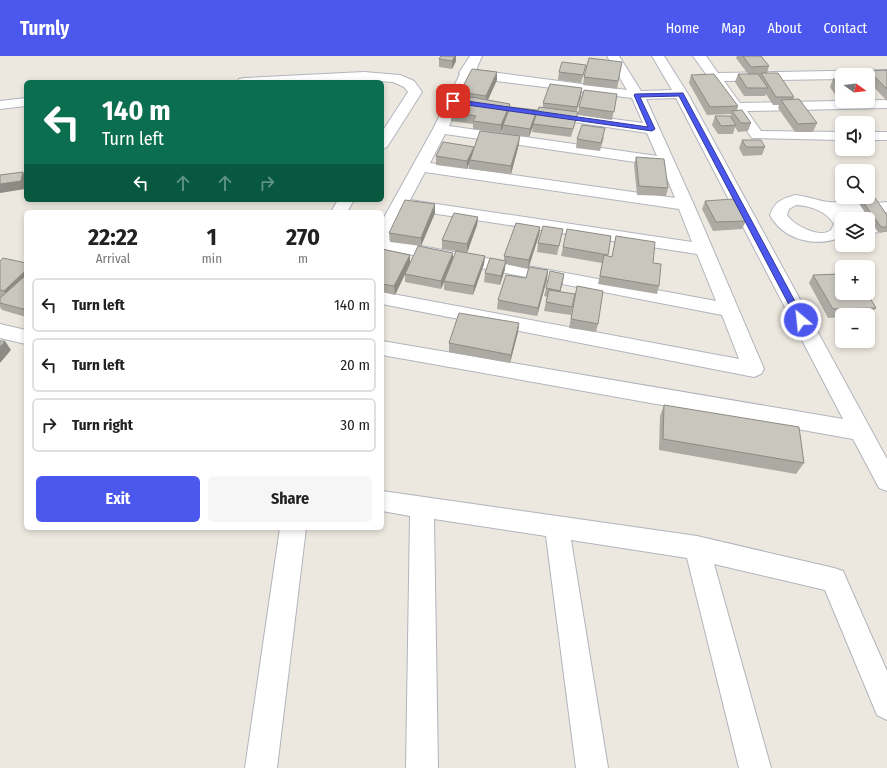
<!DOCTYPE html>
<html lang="en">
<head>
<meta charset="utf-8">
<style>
	body { margin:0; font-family:"Fira Sans Condensed",sans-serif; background:#f6f6f6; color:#222; height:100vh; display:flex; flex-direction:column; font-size:15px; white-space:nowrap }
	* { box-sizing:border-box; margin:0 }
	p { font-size:13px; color:#767676 }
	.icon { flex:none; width:22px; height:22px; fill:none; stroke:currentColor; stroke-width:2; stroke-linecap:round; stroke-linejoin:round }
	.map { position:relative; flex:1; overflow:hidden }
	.panel { position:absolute; left:24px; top:154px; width:360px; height:320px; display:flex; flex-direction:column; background:#fff; border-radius:6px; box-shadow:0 2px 6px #0003 }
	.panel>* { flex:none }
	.banner { position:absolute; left:24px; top:24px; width:360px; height:122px; border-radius:6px; box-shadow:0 2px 6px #0003; background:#0b6e4f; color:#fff; overflow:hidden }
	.needle { width:26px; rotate:105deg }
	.fabs { position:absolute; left:835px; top:12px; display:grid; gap:8px }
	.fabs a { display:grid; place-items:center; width:40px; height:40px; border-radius:6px; background:#fff; box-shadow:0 2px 6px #0003; font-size:20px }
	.pin { position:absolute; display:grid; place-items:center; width:34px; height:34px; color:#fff; margin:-17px; border-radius:8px; box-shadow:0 2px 6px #0006 }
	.me { position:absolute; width:44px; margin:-22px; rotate:332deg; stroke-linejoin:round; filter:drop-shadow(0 0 3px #0008) }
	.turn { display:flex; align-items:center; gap:14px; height:84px; padding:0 12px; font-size:18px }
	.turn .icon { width:52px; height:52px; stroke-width:2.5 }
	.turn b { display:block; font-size:28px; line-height:34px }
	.lanes { display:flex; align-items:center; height:38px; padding:0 12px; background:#0003; justify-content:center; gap:20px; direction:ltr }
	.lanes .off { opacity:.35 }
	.eta { display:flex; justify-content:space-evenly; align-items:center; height:68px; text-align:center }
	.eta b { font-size:24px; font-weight:700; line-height:28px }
	.cta { display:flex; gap:8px; margin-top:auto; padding:8px 12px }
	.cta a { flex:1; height:46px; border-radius:6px; background:#4b57ed; color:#fff; font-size:16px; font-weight:700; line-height:46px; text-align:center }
	.cta a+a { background:#f6f6f6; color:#222 }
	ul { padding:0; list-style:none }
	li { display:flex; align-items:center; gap:12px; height:54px; margin:0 8px 6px; padding:0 4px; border:2px solid #e0e0e0; border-radius:6px }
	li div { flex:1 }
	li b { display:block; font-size:15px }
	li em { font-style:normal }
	header { display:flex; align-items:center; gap:24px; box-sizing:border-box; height:56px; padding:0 20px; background:#4b57ed; color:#fff }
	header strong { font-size:19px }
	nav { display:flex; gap:22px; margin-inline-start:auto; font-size:14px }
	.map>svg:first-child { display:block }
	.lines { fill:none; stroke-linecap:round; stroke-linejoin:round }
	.minor-casing { stroke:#b2b4be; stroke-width:2 }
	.minor { fill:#fff; fill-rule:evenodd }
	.wall { fill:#acaaa3 }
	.shaded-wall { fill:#8c8b84 }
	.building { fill:#c8c6bd; stroke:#8c8b84 }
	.route { fill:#4b57ed; stroke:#31399a }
</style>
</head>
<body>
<header>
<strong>Turnly</strong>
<nav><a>Home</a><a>Map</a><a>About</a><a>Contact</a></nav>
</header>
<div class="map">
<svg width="887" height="712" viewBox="0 0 887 712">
	<rect width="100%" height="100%" fill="#ece8df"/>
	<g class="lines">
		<defs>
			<g id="minor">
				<path d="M470,0H482L476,14L627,34L607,0H619L641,35L672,34L652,0H664L688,38L887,403V435L879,432L853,383L382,299V285L843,363L676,42L646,43L694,149L764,313L761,318L754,321L382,248V236L739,303L722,259L382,193V165L433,73L460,18L459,17ZM472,22L632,42L643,67L547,54L542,55L540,58L542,61L547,62L647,77L657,100L449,70ZM445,78L662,110L675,142L430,107ZM425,116L679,153L692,186L410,144ZM405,153L697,198L716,245L389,184Z"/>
				<polygon points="693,0 706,0 718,17 887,14 887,22 868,22 868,19 842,19 842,23 724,25 740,47 887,44 887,52 747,55 761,75 842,76 842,84 752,82"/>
				<polygon points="364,16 400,19 414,25 422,36 387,91 382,93 382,76 408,36 404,31 393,26 364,24 324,26 237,26 239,23 244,22"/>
				<polygon points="26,42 26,50 0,53 0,45"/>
				<rect x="868" y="76" width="19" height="8"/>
				<path d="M795,139C807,140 818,145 829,146C840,147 860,143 869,150L876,147L887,146V156L876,157L869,154L862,157L843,156L848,163H842V181C816,192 783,184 770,159C775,145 782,143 795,139ZM796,149C811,150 826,155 834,168C833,170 832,172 831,174C820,183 793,169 787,159L789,153Z"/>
				<polygon points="338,144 354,144 347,156 331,156"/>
				<polygon points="868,167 882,168 885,172 882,176 868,177"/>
				<polygon points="0,268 26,274 26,288 0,282"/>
				<polygon points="382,435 697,480 834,512 843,515 887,615 887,664 877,659 825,534 714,508 771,712 739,712 687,502 571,484 608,712 576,712 546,480 434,463 438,712 406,712 410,460 382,455"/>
				<polygon points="280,472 306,472 277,712 245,712"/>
			</g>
		</defs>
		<use href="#minor" class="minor-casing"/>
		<use href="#minor" class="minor"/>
	</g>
	<g class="wall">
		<polygon points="441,0 456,0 456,5 452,13 439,11 439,3"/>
		<polygon points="737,0 761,0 769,10 767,17 794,41 793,44 817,67 813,76 795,76 778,52 779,49 773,49 766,38 765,40 744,40 735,26 738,18 748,18 736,2"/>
		<polygon points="622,6 617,33 583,29 584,21"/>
		<polygon points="887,14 887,45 868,25 868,19 867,19 869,15"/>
		<polygon points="559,16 584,17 581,27 558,24"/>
		<polygon points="691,19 738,50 737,55 751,67 748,75 738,76 735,71 733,78 718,78 712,69 715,60 730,61 731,58 707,59 689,27"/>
		<polygon points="833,23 842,23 842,45 862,45 862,46 840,46 830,31"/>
		<polygon points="497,24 488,44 510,48 510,51 536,61 543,52 543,47 581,40 576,56 578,56 576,64 571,81 532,76 533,70 529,81 502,77 503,72 501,77 473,73 473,68 451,65 451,56 460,40 460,36"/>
		<polygon points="617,38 612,64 578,59 579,51"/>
		<polygon points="604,81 600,95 576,92 577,83"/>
		<polygon points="742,84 765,91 762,99 743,100 739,92"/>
		<polygon points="519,88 511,118 469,113 469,108 467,113 436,109 436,100 474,91 473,94"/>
		<polygon points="636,101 668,132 666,140 637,139 634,109"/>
		<polygon points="860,142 887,159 887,176 878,176 858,146"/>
		<polygon points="705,145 746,165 742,173 713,175 702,153"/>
		<polygon points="435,157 421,190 390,186 389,177"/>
		<polygon points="478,161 477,169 467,197 485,200 484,208 473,239 444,234 444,226 441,233 405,226 405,219 395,239 382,236 382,193 410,199 410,206 453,202 456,195 442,193 442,184"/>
		<polygon points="540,171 539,179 529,211 548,214 547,223 537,260 497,253 498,244 526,222 528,213 505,208 505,213 500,229 484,226 485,217 504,204 504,200"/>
		<polygon points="611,180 607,200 612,201 616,180 653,207 659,230 657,238 598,228 602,207 561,200 563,191"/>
		<polygon points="561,182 557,199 537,196 538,187"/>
		<polygon points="0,205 26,207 26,261 2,254 0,251 0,242 1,242 0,241"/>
		<polygon points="564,218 560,236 575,238 571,259 544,255 547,241 544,240 546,232"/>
		<polygon points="813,219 876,252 870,260 868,260 868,259 842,259 842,261 828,262 809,227"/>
		<polygon points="577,230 598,268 596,276 569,272"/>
		<polygon points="519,267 518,276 510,307 449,296 449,287"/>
		<polygon points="664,349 804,407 796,418 659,394 660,360"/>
	</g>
	<g class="shaded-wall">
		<polygon points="455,0 456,0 456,5 452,13 452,5"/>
		<polygon points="497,16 497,24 486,48 486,40"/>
		<polygon points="582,32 581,40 575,60 577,51"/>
		<polygon points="510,48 509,56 503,69 503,72 501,77 501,69"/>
		<polygon points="537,54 536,62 529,81 530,73"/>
		<polygon points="520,80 519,88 511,118 511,110"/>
		<polygon points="474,91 473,99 470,104 469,108 467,113 467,105"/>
		<polygon points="23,116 26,122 25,133 0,137 0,128"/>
		<polygon points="435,148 435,157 421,190 421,182"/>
		<polygon points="478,161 477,169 467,197 467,188"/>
		<polygon points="540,171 539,179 528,213 529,204"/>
		<polygon points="453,197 453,205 441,233 441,225"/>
		<polygon points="410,199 410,207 395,239 394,230"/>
		<polygon points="485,200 484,208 473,239 474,230"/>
		<polygon points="506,205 505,213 500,229 501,220"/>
		<polygon points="26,214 26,228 10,244 4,235"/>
		<polygon points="548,214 547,223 537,260 538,252"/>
		<polygon points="564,218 563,226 558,243 560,235"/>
		<polygon points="26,250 26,258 23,253"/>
		<polygon points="519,267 518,276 510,307 511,299"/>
		<polygon points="5,285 11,294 0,307 0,291"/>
	</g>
	<g class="building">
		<polygon points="441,0 455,0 452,5 439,3"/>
		<polygon points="743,0 761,0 769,10 751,11"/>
		<polygon points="589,2 622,6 618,25 584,21"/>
		<polygon points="562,6 586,9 583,19 559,16"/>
		<polygon points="472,13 497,16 486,40 460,36"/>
		<polygon points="887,14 887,33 869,15"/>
		<polygon points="761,17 778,17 794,41 776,41"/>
		<polygon points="714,18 738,50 710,51 691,19"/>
		<polygon points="738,18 758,18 768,32 747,32"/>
		<polygon points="833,23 842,23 842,36"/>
		<polygon points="550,28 582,32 577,51 543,47"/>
		<polygon points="584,34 617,38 614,56 579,51"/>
		<polygon points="460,39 510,48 501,69 473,65 476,60 451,56"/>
		<polygon points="799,43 817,67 798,68 781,44"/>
		<polygon points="510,51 537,54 530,73 503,69"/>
		<polygon points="539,51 578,56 573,73 533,68"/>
		<polygon points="742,54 751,67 741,67 732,55"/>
		<polygon points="715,60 730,60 736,69 721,70"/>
		<polygon points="582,69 605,72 601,87 577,83"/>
		<polygon points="480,75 520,80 511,110 470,104"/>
		<polygon points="742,84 761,84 765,91 746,91"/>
		<polygon points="443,86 474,91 467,105 436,100"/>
		<polygon points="636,101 664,103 668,132 639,130"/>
		<polygon points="23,116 21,125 0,128 0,119"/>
		<polygon points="860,142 875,142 887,159 887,171 881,171"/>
		<polygon points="733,143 746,165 716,166 705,145"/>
		<polygon points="405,144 435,148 421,182 389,177"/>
		<polygon points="454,157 478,161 467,188 442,184"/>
		<polygon points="516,167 540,171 529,204 504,200"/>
		<polygon points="543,170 563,173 559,190 538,187"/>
		<polygon points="567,173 611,180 608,199 563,191"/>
		<polygon points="616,180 655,186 653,207 661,208 659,230 600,220 604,199 612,201"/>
		<polygon points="418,190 453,197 441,225 405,218"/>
		<polygon points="382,193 410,199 394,230 382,228"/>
		<polygon points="456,195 485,200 474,230 444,225"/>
		<polygon points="3,202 26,207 26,214 4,235 0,234 0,205"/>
		<polygon points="490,202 506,205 501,220 485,217"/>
		<polygon points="529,211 548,214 538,252 498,244 506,219 526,222"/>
		<polygon points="550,215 564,218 560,235 546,232"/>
		<polygon points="842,218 842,237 867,237 876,252 833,253 813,219"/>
		<polygon points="26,219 26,250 23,253 0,247 0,242"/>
		<polygon points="577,230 603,235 598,268 571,263"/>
		<polygon points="549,234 575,238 572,251 546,246"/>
		<polygon points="459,257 519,267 511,299 449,287"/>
		<polygon points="0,285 5,285 0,291"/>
		<polygon points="664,349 799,371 804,407 663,383"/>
	</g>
	<polygon class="route" points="683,37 805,264 804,266 801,266 797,264 679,40 640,41 655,73 652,75 453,47 450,45 453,43 648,71 634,39 635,38"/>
</svg>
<div class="fabs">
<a><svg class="needle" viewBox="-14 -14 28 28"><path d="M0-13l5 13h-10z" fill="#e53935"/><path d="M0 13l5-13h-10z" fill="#767676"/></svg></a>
<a><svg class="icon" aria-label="sound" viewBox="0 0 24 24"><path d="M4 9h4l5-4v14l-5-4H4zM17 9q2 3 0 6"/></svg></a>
<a><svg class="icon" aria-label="search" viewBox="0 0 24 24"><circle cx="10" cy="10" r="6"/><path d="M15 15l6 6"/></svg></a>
<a><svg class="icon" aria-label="layers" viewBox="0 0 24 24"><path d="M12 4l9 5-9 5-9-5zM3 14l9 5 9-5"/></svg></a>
<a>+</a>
<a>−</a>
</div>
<div class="pin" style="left:453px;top:45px;background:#d93025"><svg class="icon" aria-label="arrive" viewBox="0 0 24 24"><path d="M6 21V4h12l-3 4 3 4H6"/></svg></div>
<svg class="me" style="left:801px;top:264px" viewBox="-20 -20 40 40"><circle r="17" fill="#4b57ed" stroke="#fff" stroke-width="3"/><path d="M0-11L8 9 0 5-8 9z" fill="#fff"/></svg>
<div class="banner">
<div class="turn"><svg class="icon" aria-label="left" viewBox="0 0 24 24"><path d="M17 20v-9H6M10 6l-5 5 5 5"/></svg><div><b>140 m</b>Turn left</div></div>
<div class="lanes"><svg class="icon" aria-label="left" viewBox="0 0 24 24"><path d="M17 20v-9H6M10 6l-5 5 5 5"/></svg><svg class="icon off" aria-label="ahead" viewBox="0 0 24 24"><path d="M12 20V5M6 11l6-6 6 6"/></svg><svg class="icon off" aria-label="ahead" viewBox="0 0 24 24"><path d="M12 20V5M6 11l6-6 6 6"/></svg><svg class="icon off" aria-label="right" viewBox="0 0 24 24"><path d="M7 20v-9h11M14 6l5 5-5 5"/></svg></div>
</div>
<section class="panel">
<div class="eta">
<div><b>22:22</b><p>Arrival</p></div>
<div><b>1</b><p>min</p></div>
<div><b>270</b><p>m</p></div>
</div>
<ul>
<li><svg class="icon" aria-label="left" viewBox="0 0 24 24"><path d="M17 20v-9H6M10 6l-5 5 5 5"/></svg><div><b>Turn left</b></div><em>140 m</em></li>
<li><svg class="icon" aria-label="left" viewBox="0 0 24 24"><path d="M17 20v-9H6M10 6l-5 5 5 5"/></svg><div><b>Turn left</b></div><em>20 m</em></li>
<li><svg class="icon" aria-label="right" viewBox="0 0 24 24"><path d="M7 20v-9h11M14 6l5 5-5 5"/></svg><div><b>Turn right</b></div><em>30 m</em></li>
</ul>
<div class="cta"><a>Exit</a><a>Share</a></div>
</section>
</div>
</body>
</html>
